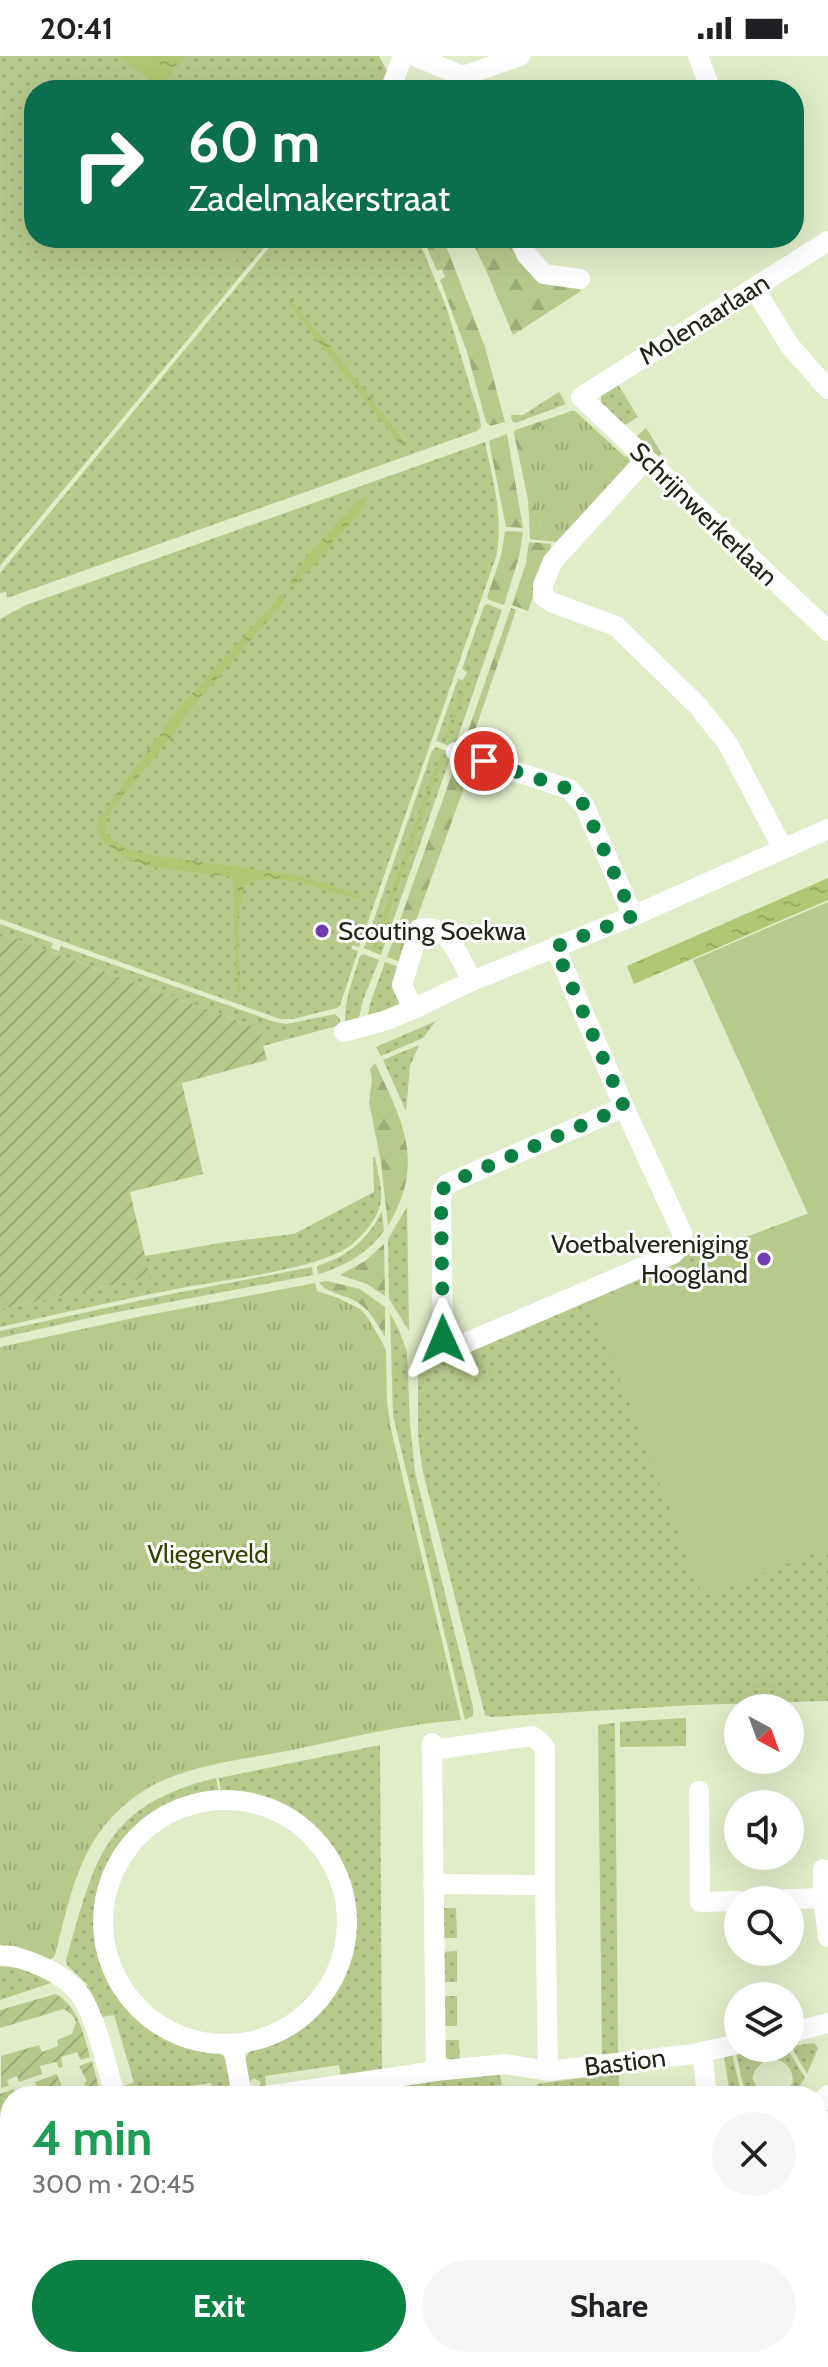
<!DOCTYPE html>
<html lang="en">
<head>
<meta charset="utf-8">
<style>
	body { margin:0; font-family:Cabin,sans-serif; background:#f6f6f6; color:#202124; height:100vh; display:flex; flex-direction:column; font-size:30px; white-space:nowrap }
	* { box-sizing:border-box; margin:0 }
	p { font-size:26px; color:#757577 }
	.icon { flex:none; width:44px; height:44px; fill:none; stroke:currentColor; stroke-width:2; stroke-linecap:round; stroke-linejoin:round }
	.map { position:relative; flex:1; overflow:hidden }
	.drawer { position:absolute; left:0px; top:2030px; width:828px; height:282px; display:flex; flex-direction:column; background:#fff; border-radius:32px 32px 0 0; box-shadow:0 8px 32px #0002 }
	.drawer>* { flex:none }
	.guide { position:absolute; left:24px; top:24px; width:780px; height:168px; border-radius:32px; box-shadow:0 8px 32px #0002; background:#0b6e4f; color:#fff; overflow:hidden }
	.needle { width:52px; rotate:139deg }
	.fabs { position:absolute; left:724px; top:1638px; display:grid; gap:16px }
	.fabs a { display:grid; place-items:center; width:80px; height:80px; border-radius:50%; background:#fff; box-shadow:0 8px 32px #0002; font-size:40px }
	.pin { position:absolute; display:grid; place-items:center; width:68px; height:68px; color:#fff; margin:-34px; border:4px solid #fff; border-radius:50%; box-shadow:0 2px 8px #0007 }
	.me { position:absolute; width:88px; margin:-44px; rotate:359deg; stroke-linejoin:round; filter:drop-shadow(0 0 6px #0008) }
	.turn { display:flex; align-items:center; gap:28px; height:168px; padding:0 32px; font-size:36px }
	.turn .icon { width:104px; height:104px; stroke-width:2.5 }
	.turn b { display:block; font-size:56px; line-height:68px }
	.round { display:grid; place-items:center; flex:none; width:84px; height:84px; border-radius:42px; background:#f6f6f6 }
	.summary { display:flex; align-items:center; justify-content:space-between; height:136px; padding:0 32px }
	h1 { font-size:48px; font-weight:700; line-height:60px; color:#1e9e55 }
	.cta { display:flex; gap:16px; margin-top:auto; padding:16px 32px }
	.cta a { flex:1; height:92px; border-radius:48px; background:#0b8043; color:#fff; font-size:32px; font-weight:700; line-height:92px; text-align:center }
	.cta a+a { background:#f6f6f6; color:#202124 }
	.status { display:flex; justify-content:space-between; align-items:center; height:56px; padding:0 40px; background:#fff; direction:ltr }
	.status svg { height:22px; fill:currentColor }
	.map>svg:first-child { display:block }
	.built { fill:#d8e4b9 }
	.grass { fill:url(#grass-dots); fill-rule:evenodd }
	.forest { fill:url(#forest-firs) }
	.park { fill:url(#park-tufts) }
	.garden { fill:url(#garden-furrows) }
	.pitch { fill:#b8c98c }
	.water { fill:url(#water-ripples) }
	.lines { fill:none; stroke-linecap:round; stroke-linejoin:round }
	.street { stroke:#fff; stroke-width:20 }
	.route { stroke:#0b8043; stroke-width:14; stroke-dasharray:0 25.2 }
	.poi-dot { fill:#713bb2; stroke:#fff; stroke-width:3 }
	.labels { text-anchor:middle; stroke-width:6; stroke-linejoin:round; paint-order:stroke }
	.street-label { font-size:26px; fill:#212417; stroke:#fff }
	.poi-label { font-size:26px; fill:#212417; stroke:#fff; text-anchor:start }
	.park-label { font-size:26px; fill:#354100; stroke:#fff }
</style>
</head>
<body>
<div class="status"><b>20:41</b><svg viewBox="0 0 49 12"><path d="M0 12V9h3v3zM5 12V6h3v6zM10 12V3h3v9zM15 12V0h3v12zM26 1h20v11H26zM47 4h2v5h-2z"/></svg></div>
<div class="map">
<svg width="828" height="2311" viewBox="0 0 828 2311">
	<defs>
		<pattern id="grass-dots" width="8" height="8" patternUnits="userSpaceOnUse" patternTransform="scale(2)"><rect width="8" height="8" fill="#b8c98c"/><path d="M2 2h.1M6 6h.1" fill="none" stroke="#9eac78" stroke-width="1.8" stroke-linecap="round"/></pattern>
		<pattern id="forest-firs" width="22" height="20" patternUnits="userSpaceOnUse" patternTransform="scale(2)"><rect width="22" height="20" fill="#b8c98c"/><path d="M5 1l3.5 6h-7zM16 11l3.5 6h-7z" fill="#9eac78"/></pattern>
		<pattern id="park-tufts" width="24" height="20" patternUnits="userSpaceOnUse" patternTransform="scale(2)"><rect width="24" height="20" fill="#b8c98c"/><path d="M3 7l-1-3M5 7V3M7 7l1-3M15 17l-1-3M17 17v-4M19 17l1-3" fill="none" stroke="#9eac78"/></pattern>
		<pattern id="garden-furrows" width="10" height="10" patternUnits="userSpaceOnUse" patternTransform="scale(2)"><rect width="10" height="10" fill="#b8c98c"/><path d="M-1 1l2-2M0 10L10 0M9 11l2-2" fill="none" stroke="#9eac78"/></pattern>
		<pattern id="water-ripples" width="26" height="14" patternUnits="userSpaceOnUse" patternTransform="scale(2)"><rect width="26" height="14" fill="#b1c773"/><path d="M2 4q2-2 4 0t4 0M15 11q2-2 4 0t4 0" fill="none" stroke="#98ab63"/></pattern>
	</defs>
	<rect width="100%" height="100%" fill="#e1ecc9"/>
	<rect class="built" x="475" y="2302" width="128" height="9"/>
	<g class="grass">
		<polygon points="0,0 379,0 388,17 376,34 34,34 34,182 231,182 222,194 235,205 254,182 272,182 0,510"/>
		<path d="M277,182H418L447,253L480,363L481,371L477,375L7,542L6,536L0,537V517ZM313,270L402,381L405,385L404,388Z"/>
		<polygon points="616,325 638,361 625,369 601,352 601,337"/>
		<polygon points="559,336 566,348 564,349 515,367 512,365 511,359 523,359"/>
		<polygon points="646,372 662,398 657,401 636,381"/>
		<path d="M485,386C493,425 504,462 496,501L359,891L352,889V893L358,895L340,949L337,952L293,963H280L0,863V563L26,549Z"/>
		<path d="M487,548L502,554L454,692L436,685L458,623L463,624L467,616L462,613L484,550ZM475,605L447,683L446,677Z"/>
		<polygon points="436,691 452,697 381,899 364,892 432,695"/>
		<polygon points="0,868 53,887 51,892 59,895 61,890 275,966 287,968 335,958 340,963 340,969 263,990 258,972 0,877"/>
		<path d="M363,898L379,904L363,944L358,966L345,969C344,944 353,923 360,900Z"/>
		<polygon points="385,906 399,911 403,951 367,963 370,948"/>
		<polygon points="436,965 423,982 381,1000 376,991"/>
		<polygon points="419,989 410,1010 406,1055 383,1004"/>
		<path d="M373,1101H375C377,1114 382,1130 381,1143C380,1160 364,1179 351,1189C321,1213 227,1223 186,1231C124,1243 62,1257 0,1271V1253L149,1221L145,1200L226,1186L294,1178L374,1136Z"/>
		<polygon points="828,1150 828,1645 693,1649 492,1661 485,1659 422,1412 418,1379 418,1314 696,1194 699,1199"/>
		<polygon points="407,1151 409,1275 389,1243 388,1183"/>
		<path d="M382,1155L384,1175C368,1197 344,1211 318,1218L317,1211L319,1209C349,1200 368,1183 382,1155Z"/>
		<polygon points="312,1211 313,1219 102,1259 0,1282 0,1275 161,1240"/>
		<polygon points="390,1257 399,1274 407,1296 410,1368 415,1416 473,1651 473,1660 465,1664 393,1359"/>
		<polygon points="686,1662 686,1690 620,1691 620,1666"/>
		<polygon points="615,1667 618,1998 602,2000 598,1669"/>
		<path d="M380,1689L382,2017L341,2020L339,2009L265,2020L266,2031L264,2033H258L261,2026L253,2022L249,2028C244,2003 240,1994 267,1991C275,1989 285,1983 292,1979L291,1977C405,1905 354,1739 221,1737L219,1722Z"/>
		<path d="M216,1722L219,1737C81,1742 48,1934 181,1987L180,1990L209,1997L210,1994C229,1997 230,2012 230,2029L223,2037L216,2040L212,2038L211,2027L151,2036V2040H125L122,2031L134,2026L114,1959L102,1961L84,1933L88,1929L67,1909L66,1905C95,1804 102,1750 216,1722Z"/>
		<polygon points="440,1852 456,1852 457,1882 441,1882"/>
		<polygon points="457,1895 457,1926 441,1926 441,1896"/>
		<polygon points="0,1910 26,1913 54,1926 0,1944"/>
		<rect x="441" y="1940" width="16" height="30"/>
		<path d="M442,1984H459L460,2006C444,2005 443,1998 442,1984Z"/>
		<polygon points="814,1987 818,1992 807,2018 791,1990"/>
		<path d="M787,1992L805,2022L793,2040L783,2039L793,2026C793,2011 784,2003 769,2003L764,1994Z"/>
		<polygon points="760,1994 764,2005 755,2014 752,2022 760,2036 767,2040 746,2040 736,1998"/>
		<polygon points="732,1998 742,2040 730,2040 724,1999"/>
		<polygon points="494,2016 500,2020 502,2029 419,2040 352,2040 356,2036"/>
		<polygon points="619,2017 619,2040 514,2040 513,2038 532,2037 532,2040 539,2039 540,2032 537,2032 537,2028"/>
		<polygon points="824,2250 828,2252 828,2274 818,2279 818,2253"/>
		<polygon points="725,2302 766,2302 747,2311 726,2311"/>
	</g>
	<g class="forest">
		<polygon points="231,182 254,182 235,205 221,194"/>
		<polygon points="423,182 443,182 485,291 505,366 490,370 486,366 467,296 440,224 445,221 442,213 437,215"/>
		<polygon points="470,182 509,182 512,193 520,204 576,224 581,235 513,279 485,212"/>
		<polygon points="569,356 534,434 538,460 547,485 530,483 528,444 514,377 515,374"/>
		<polygon points="507,378 523,472 506,471 489,385"/>
		<polygon points="508,475 523,476 519,501 504,549 489,544 487,541 501,500 505,476"/>
		<polygon points="529,486 551,488 551,490 528,555 512,549 526,507"/>
		<polygon points="511,552 516,554 467,698 461,695"/>
		<polygon points="458,701 473,707 401,906 387,901"/>
		<path d="M375,1007C403,1066 426,1107 388,1170L381,1106L369,1046L372,1024L370,1013Z"/>
		<polygon points="384,1188 385,1240 367,1228 340,1219 365,1205"/>
		<path d="M327,1225L360,1233L385,1251V1281C378,1269 371,1256 360,1248C349,1239 326,1238 319,1226Z"/>
	</g>
	<g class="park">
		<polygon points="569,355 575,355 625,401 627,400 630,405 629,411 621,417 556,486 547,485 538,460 523,378 570,357"/>
		<path d="M315,1227L317,1235L338,1242L360,1253L366,1259L382,1286L386,1294L387,1346L391,1373L461,1664C402,1668 344,1683 287,1695C244,1703 197,1708 157,1727C137,1737 119,1752 105,1769C75,1806 67,1854 55,1899L50,1904L21,1896L17,1890L0,1889V1291L138,1261Z"/>
	</g>
	<g class="garden">
		<polygon points="0,877 258,972 267,1004 182,1027 203,1118 130,1136 150,1221 0,1253"/>
		<path d="M56,1938C79,1952 83,1977 90,2001L81,2004L77,1996L61,2001L63,2011L59,2012L56,2006L40,2010L42,2018L19,2026L17,2020L7,2024L9,2030L1,2032V2000L39,1989L42,1996L58,1990L57,1984L72,1978L76,1966L72,1959L64,1953L0,1972V1954Z"/>
		<polygon points="92,2005 101,2040 89,2040 84,2027 87,2025 79,2010"/>
		<polygon points="57,2018 62,2030 54,2033 56,2040 40,2040 35,2026"/>
		<polygon points="14,2033 16,2040 10,2040 10,2086 0,2059 0,2038"/>
		<polygon points="220,2302 323,2302 289,2311 224,2311"/>
	</g>
	<polygon class="pitch" points="828,846 828,1492 703,1541 591,1248 808,1158 693,904"/>
	<g class="water">
		<polygon points="117,0 185,0 161,31"/>
		<polygon points="285,238 327,286 405,385 404,388 400,388 315,282 291,250"/>
		<path d="M367,441L365,450L320,503L292,531L290,528C305,496 336,470 359,444Z"/>
		<path d="M284,537L283,547L184,661L177,674L115,750L104,770C109,790 132,794 150,799L291,818L325,827L360,840L358,843C323,835 282,814 246,828C234,849 240,910 241,935L239,937L237,935L233,821L152,811L133,805L122,800L103,785L96,771L99,762L178,653L282,538Z"/>
		<polygon points="478,597 448,683 445,681 446,677"/>
		<polygon points="440,699 443,701 381,878 376,892 373,894 372,891"/>
		<polygon points="828,822 828,844 634,928 627,910"/>
	</g>
	<g class="lines">
		<g class="street">
			<polyline points="414,0 463,20 467,34"/>
			<polyline points="698,0 711,34"/>
			<polyline points="463,20 520,0"/>
			<polyline points="390,34 403,0"/>
			<polyline points="521,182 526,198 544,218 580,223"/>
			<polyline points="828,185 581,341 828,575"/>
			<polyline points="754,232 790,290 828,333"/>
			<polyline points="646,403 553,505 543,529 543,540 551,546 616,570 698,650 728,688 783,793"/>
			<polyline points="456,696 569,733 584,749 633,860"/>
			<path d="M555,891L624,1051L447,1128L443,1133L441,1142L443,1283L446,1290L454,1292L673,1198C680,1191 683,1187 682,1177L624,1051"/>
			<path d="M413,953L402,929L419,873C450,866 460,904 472,925"/>
			<polyline points="344,976 387,964 413,953 472,925 633,860 828,773"/>
			<polyline points="432,1694 532,1680 539,1685 545,1692 545,1829 548,2015 506,2008 436,2015 432,1694 432,1687"/>
			<polyline points="699,1735 700,1846 738,1845"/>
			<circle cx="225" cy="1866" r="122"/>
			<polyline points="823,1813 823,1842"/>
			<polyline points="433,1828 545,1829"/>
			<polyline points="761,1844 823,1842 828,1881"/>
			<path d="M0,1900C14,1899 23,1903 36,1908C53,1915 70,1924 81,1940C97,1964 107,2012 115,2040"/>
			<polyline points="790,1977 828,1967"/>
			<polyline points="233,1990 242,2040"/>
			<polyline points="702,1997 707,2040"/>
			<polyline points="548,2015 693,1998 738,1988"/>
			<polyline points="266,2040 436,2015"/>
			<polyline points="818,2049 828,2039"/>
			<polyline points="818,2070 828,2087"/>
			<polyline points="0,2220 10,2248"/>
			<polyline points="29,2302 32,2311"/>
			<polyline points="202,2302 207,2311"/>
			<polyline points="345,2302 345,2311"/>
			<polyline points="438,2302 438,2311"/>
			<polyline points="117,2311 131,2302"/>
			<polyline points="800,2311 828,2298"/>
		</g>
	</g>
	<g class="lines">
		<polyline class="route" points="443,1283 441,1142 443,1133 447,1128 624,1051 555,891 633,860 584,749 569,733 484,705"/>
	</g>
	<g class="poi-dot">
		<circle cx="322" cy="875" r="8"/>
		<circle cx="764" cy="1203" r="8"/>
	</g>
	<g class="labels">
		<g class="street-label">
			<text transform="translate(704 263) rotate(-32)" y="9">Molenaarlaan</text>
			<text transform="translate(704 458) rotate(44)" y="9">Schrijnwerkerlaan</text>
			<text transform="translate(625 2006) rotate(-7)" y="9">Bastion</text>
		</g>
		<g class="poi-label">
			<text x="338" y="884">Scouting Soekwa</text>
			<text x="748" y="1197" text-anchor="end">Voetbalvereniging<tspan x="748" dy="30">Hoogland</tspan></text>
		</g>
		<g class="park-label">
			<text x="208" y="1507">Vliegerveld</text>
		</g>
	</g>
</svg>
<div class="fabs">
<a><svg class="needle" viewBox="-14 -14 28 28"><path d="M0-13l5 13h-10z" fill="#e53935"/><path d="M0 13l5-13h-10z" fill="#757577"/></svg></a>
<a><svg class="icon" aria-label="sound" viewBox="0 0 24 24"><path d="M4 9h4l5-4v14l-5-4H4zM17 9q2 3 0 6"/></svg></a>
<a><svg class="icon" aria-label="search" viewBox="0 0 24 24"><circle cx="10" cy="10" r="6"/><path d="M15 15l6 6"/></svg></a>
<a><svg class="icon" aria-label="layers" viewBox="0 0 24 24"><path d="M12 4l9 5-9 5-9-5zM3 14l9 5 9-5"/></svg></a>
</div>
<div class="pin" style="left:484px;top:705px;background:#d93025"><svg class="icon" aria-label="arrive" viewBox="0 0 24 24"><path d="M6 21V4h12l-3 4 3 4H6"/></svg></div>
<svg class="me" style="left:443px;top:1283px" viewBox="-20 -20 40 40"><path d="M0-17L14 15 0 8-14 15z" fill="#0b8043" stroke="#fff" stroke-width="4"/></svg>
<div class="guide">
<div class="turn"><svg class="icon" aria-label="right" viewBox="0 0 24 24"><path d="M7 20v-9h11M14 6l5 5-5 5"/></svg><div><b>60 m</b>Zadelmakerstraat</div></div>
</div>
<section class="drawer">
<div class="summary"><div><h1>4 min</h1><p>300 m · 20:45</p></div><a class="round"><svg class="icon" aria-label="close" viewBox="0 0 24 24"><path d="M6 6l12 12M18 6L6 18"/></svg></a></div>
<div class="cta"><a>Exit</a><a>Share</a></div>
</section>
</div>
</body>
</html>
